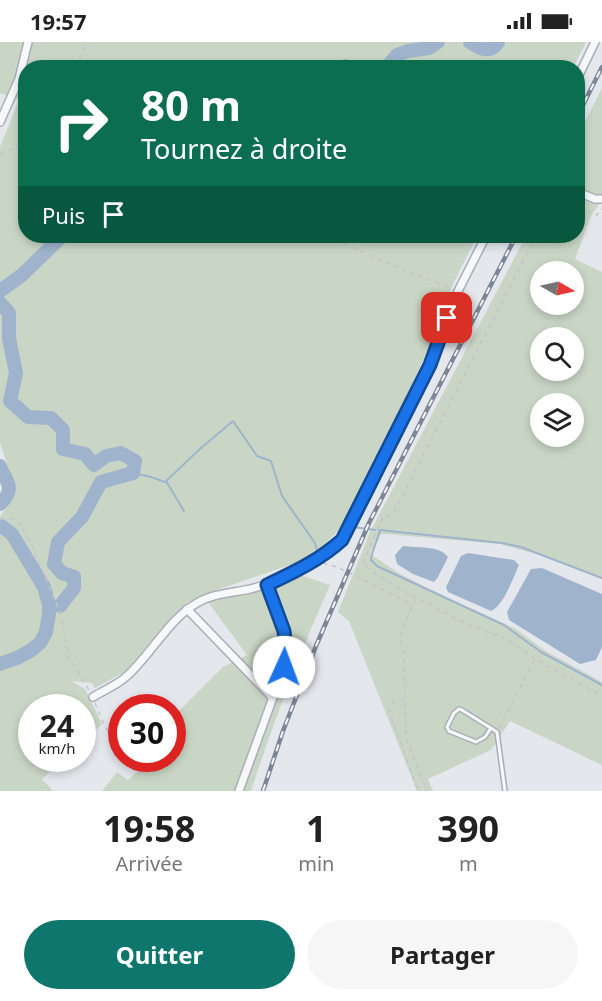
<!DOCTYPE html>
<html lang="fr">
<head>
<meta charset="utf-8">
<style>
	body { margin:0; font-family:"Noto Sans",sans-serif; background:#f6f6f6; color:#222; height:100vh; display:flex; flex-direction:column; font-size:22px; white-space:nowrap }
	* { box-sizing:border-box; margin:0 }
	p { font-size:20px; color:#767676 }
	.icon { flex:none; width:33px; height:33px; fill:none; stroke:currentColor; stroke-width:2; stroke-linecap:round; stroke-linejoin:round }
	.map { position:relative; height:749px; overflow:hidden }
	.side { display:flex; flex-direction:column; background:#fff; flex:1 }
	.side>* { flex:none }
	.hud { position:absolute; left:18px; top:18px; width:567px; height:183px; border-radius:24px; box-shadow:0 3px 9px #0003; background:#0b6e4f; color:#fff; overflow:hidden }
	.needle { width:39px; rotate:99deg }
	.tools { position:absolute; left:530px; top:219px; display:grid; gap:12px }
	.tools a { display:grid; place-items:center; width:54px; height:54px; border-radius:50%; background:#fff; box-shadow:0 3px 9px #0003; font-size:30px }
	.speed { position:absolute; left:18px; top:652px; display:flex; gap:12px; font-size:30px; font-weight:700; text-align:center }
	.speed>* { display:grid; place-content:center; width:78px; height:78px; border-radius:50%; background:#fff; box-shadow:0 3px 9px #0003; line-height:1 }
	.speed small { font-size:15px; font-weight:400 }
	.speed .limit { border:9px solid #d22; background:#fff; color:#111 }
	.pin { position:absolute; display:grid; place-items:center; width:51px; height:51px; color:#fff; margin:-26px; border-radius:12px; box-shadow:0 3px 9px #0006 }
	.me { position:absolute; width:66px; margin:-33px; rotate:2deg; stroke-linejoin:round; filter:drop-shadow(0 0 4px #0008) }
	.turn { display:flex; align-items:center; gap:21px; height:126px; padding:0 24px; font-size:27px }
	.turn .icon { width:78px; height:78px; stroke-width:2.5 }
	.turn b { display:block; font-size:42px; line-height:51px }
	.then { display:flex; align-items:center; height:57px; padding:0 24px; background:#0003; gap:12px; font-size:22px }
	.eta { display:flex; justify-content:space-evenly; align-items:center; height:102px; text-align:center }
	.eta b { font-size:36px; font-weight:700; line-height:42px }
	.cta { display:flex; gap:12px; margin-top:auto; padding:12px 24px }
	.cta a { flex:1; height:69px; border-radius:36px; background:#0f766e; color:#fff; font-size:24px; font-weight:700; line-height:69px; text-align:center }
	.cta a+a { background:#f6f6f6; color:#222 }
	.status { display:flex; justify-content:space-between; align-items:center; height:42px; padding:0 30px; background:#fff; direction:ltr }
	.status svg { height:16px; fill:currentColor }
	.map>svg:first-child { display:block }
	.green { fill:#c9d6c5; fill-rule:evenodd }
	.water { fill:#9fb4cc }
	.lines { fill:none; stroke-linecap:round; stroke-linejoin:round }
	.stream { stroke:#9fb4cc; stroke-width:2 }
	.river { stroke:#9fb4cc; stroke-width:14 }
	.lane-casing { stroke:#a9aeb7; stroke-width:6 }
	.street-casing { stroke:#a9aeb7; stroke-width:10 }
	.path { stroke:#c2c5cb; stroke-width:1.5; stroke-dasharray:4.5 4.5; stroke-linecap:butt }
	.lane { stroke:#f7f8fa; stroke-width:3 }
	.street { stroke:#f7f8fa; stroke-width:7 }
	.rail-casing { stroke:#7d8696; stroke-width:4.5 }
	.rail { stroke:#f4f6f9; stroke-width:2; stroke-dasharray:7; stroke-linecap:butt }
	.route-casing { stroke:#114b97; stroke-width:15 }
	.route { stroke:#1a73e8; stroke-width:10 }
</style>
</head>
<body>
<div class="status"><b>19:57</b><svg viewBox="0 0 49 12"><path d="M0 12V9h3v3zM5 12V6h3v6zM10 12V3h3v9zM15 12V0h3v12zM26 1h20v11H26zM47 4h2v5h-2z"/></svg></div>
<div class="map">
<svg width="602" height="749" viewBox="0 0 602 749">
	<rect width="100%" height="100%" fill="#e4e7ec"/>
	<g class="green">
		<polygon points="0,0 586,0 573,26 26,26 26,194 477,194 452,244 432,299 357,459 338,489 317,509 304,518 202,553 187,561 165,583 135,621 121,632 95,646 92,641 71,639 85,647 102,682 83,700 82,666 32,666 32,717 64,717 42,737 53,749 0,749 0,475 12,457 15,445 0,401 0,105 19,58 0,51"/>
		<path d="M602,46V158L591,174L575,217L602,230V537L536,512L500,502L385,492H380L370,512L402,533L449,557L516,587L544,608L602,640V723L510,679L491,708L428,737L433,749H417L349,579L338,570L370,490L526,194H578V93ZM540,230H573V262H540ZM540,296H573V328H540ZM540,362H573V394H540Z"/>
		<path d="M300,533L330,543C300,610 274,679 251,749H102L117,730L128,738L138,729L132,717H172L173,675L223,625L247,613L208,560Z"/>
	</g>
	<g class="water">
		<path d="M403,504C416,506 440,503 448,515L438,535L434,540L413,532L397,522L395,513Z"/>
		<path d="M468,511L514,518L519,523C513,536 504,563 491,569L448,550L446,545L461,514Z"/>
		<polygon points="542,526 602,552 602,605 596,618 580,622 509,578 507,570 531,527"/>
	</g>
	<g class="lines">
		<g class="stream">
			<polyline points="133,431 151,435 165,440 201,406 233,379 257,414 271,419 282,454 315,501 317,509 339,492"/>
			<polyline points="166,439 184,469"/>
			<polyline points="353,485 375,488"/>
			<path d="M602,536L521,505L502,501L380,488C378,499 372,507 371,518L377,524L504,583L541,610L602,643"/>
		</g>
		<g class="river">
			<path d="M470,0C480,7 490,12 498,0"/>
			<polyline points="340,26 346,24 351,26"/>
			<polyline points="386,26 397,13 408,9 429,6 438,0"/>
			<polyline points="0,249 22,233 62,194"/>
			<polyline points="0,261 9,271 9,296 16,331 10,359 28,375 51,376 63,388 63,407 85,412 94,423 106,414 121,411 135,419 133,431 101,440 82,475 58,500 54,522 62,531 74,535 74,546 60,564"/>
			<path d="M0,424C6,441 17,445 0,462"/>
			<polyline points="0,483 12,492 44,545 49,562 49,572 46,590 40,601 30,609 17,616 0,622"/>
		</g>
		<defs>
			<polyline id="lane" points="491,686 485,695 476,700 449,689 447,685 454,671 459,667 462,668 497,690 505,749"/>
			<g id="street">
				<polyline points="578,35 595,0"/>
				<polyline points="0,80 19,37 28,0"/>
				<polyline points="578,150 595,157 602,157"/>
				<polyline points="187,567 272,655"/>
				<path d="M93,655C104,648 118,643 128,633C151,612 170,576 197,561C213,551 233,551 250,547C283,539 318,521 342,498L430,323L453,259L486,194"/>
				<polyline points="239,749 284,625 286,607 284,589 267,543"/>
			</g>
		</defs>
		<use href="#lane" class="lane-casing"/>
		<use href="#street" class="street-casing"/>
		<g class="path">
			<polyline points="76,26 86,0"/>
			<polyline points="0,112 26,100"/>
			<polyline points="578,167 597,173 602,167"/>
			<path d="M328,194C369,214 409,231 452,246"/>
			<polyline points="536,194 393,472 383,475 363,520 370,529 417,556 469,583 506,597 535,617 602,654"/>
			<polyline points="0,477 10,477 15,478 19,481 33,506 61,573 69,616 89,648"/>
			<polyline points="323,521 337,525 354,533 411,562"/>
			<polyline points="416,557 412,563 400,596 404,612 406,696 427,749"/>
			<polyline points="404,658 393,660 389,668 418,749"/>
			<polyline points="95,661 101,676 119,710"/>
			<polyline points="499,686 534,619"/>
		</g>
		<use href="#lane" class="lane"/>
		<use href="#street" class="street"/>
		<defs>
			<g id="rail">
				<polyline points="578,73 602,25"/>
				<polyline points="263,749 283,689 316,604 369,481 516,194"/>
			</g>
		</defs>
		<use href="#rail" class="rail-casing"/>
		<use href="#rail" class="rail"/>
	</g>
	<g class="lines">
		<defs>
			<path id="route" d="M284,625L286,607L284,589L267,543C294,530 320,518 342,498L430,323L447,276"/>
		</defs>
		<use href="#route" class="route-casing"/>
		<use href="#route" class="route"/>
	</g>
</svg>
<div class="tools">
<a><svg class="needle" viewBox="-14 -14 28 28"><path d="M0-13l5 13h-10z" fill="#e53935"/><path d="M0 13l5-13h-10z" fill="#767676"/></svg></a>
<a><svg class="icon" aria-label="search" viewBox="0 0 24 24"><circle cx="10" cy="10" r="6"/><path d="M15 15l6 6"/></svg></a>
<a><svg class="icon" aria-label="layers" viewBox="0 0 24 24"><path d="M12 4l9 5-9 5-9-5zM3 14l9 5 9-5"/></svg></a>
</div>
<div class="speed"><div>24<small>km/h</small></div><div class="limit">30</div></div>
<div class="pin" style="left:447px;top:276px;background:#d93025"><svg class="icon" aria-label="arrive" viewBox="0 0 24 24"><path d="M6 21V4h12l-3 4 3 4H6"/></svg></div>
<svg class="me" style="left:284px;top:625px" viewBox="-20 -20 40 40"><circle r="19" fill="#fff"/><path d="M0-13L10 11 0 6-10 11z" fill="#1a73e8"/></svg>
<div class="hud">
<div class="turn"><svg class="icon" aria-label="right" viewBox="0 0 24 24"><path d="M7 20v-9h11M14 6l5 5-5 5"/></svg><div><b>80 m</b>Tournez à droite</div></div>
<div class="then">Puis<svg class="icon" aria-label="arrive" viewBox="0 0 24 24"><path d="M6 21V4h12l-3 4 3 4H6"/></svg></div>
</div>
</div>
<section class="side">
<div class="eta">
<div><b>19:58</b><p>Arrivée</p></div>
<div><b>1</b><p>min</p></div>
<div><b>390</b><p>m</p></div>
</div>
<div class="cta"><a>Quitter</a><a>Partager</a></div>
</section>
</body>
</html>
